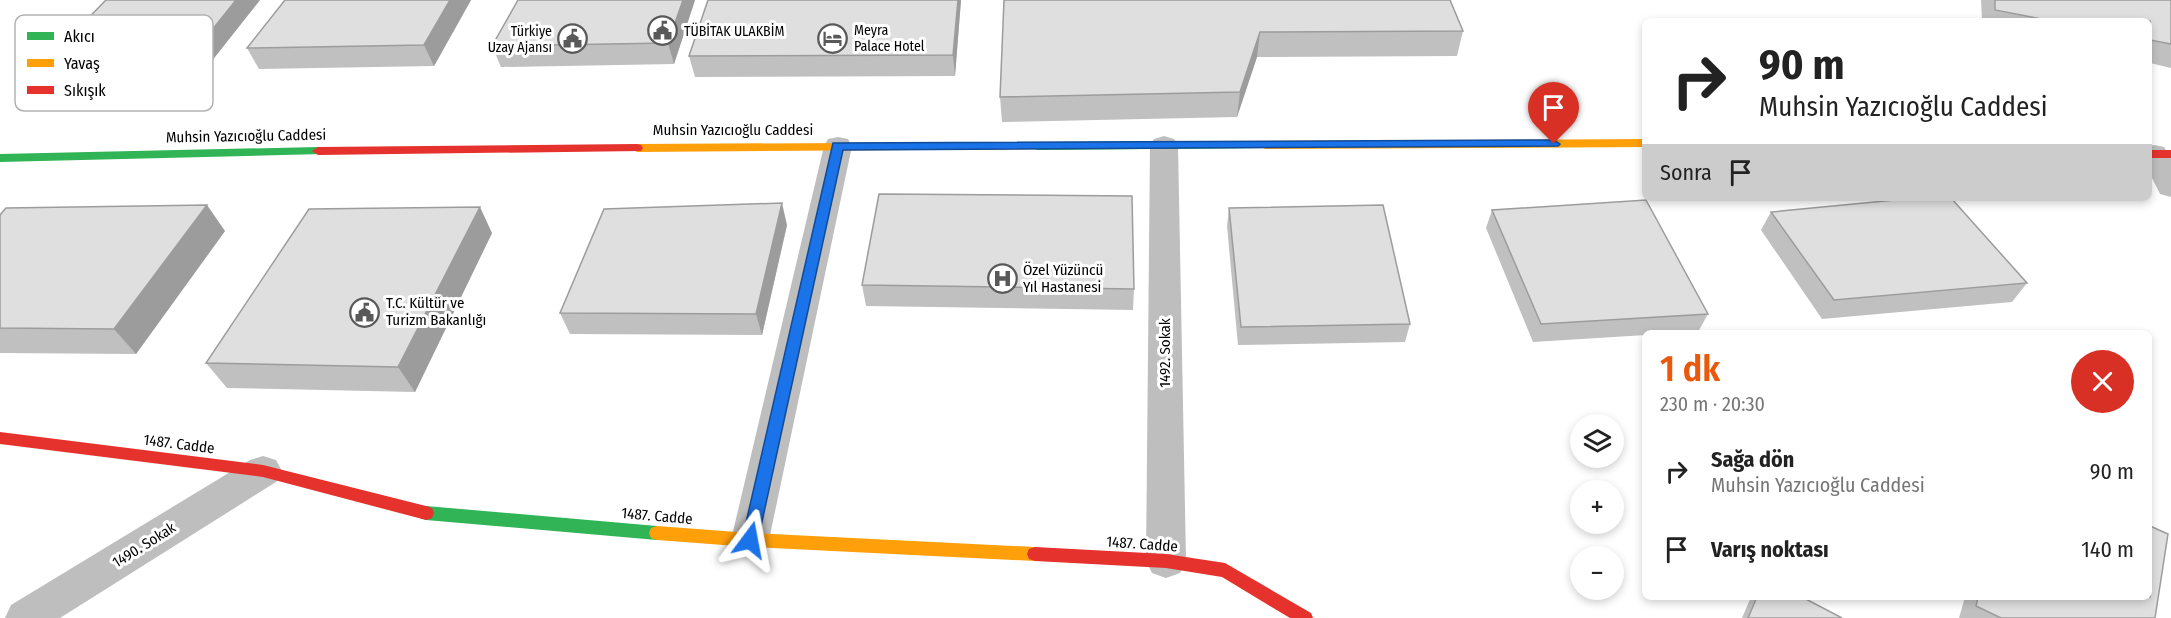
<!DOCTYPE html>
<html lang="tr">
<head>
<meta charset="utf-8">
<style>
	body { margin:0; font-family:"Fira Sans Condensed",sans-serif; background:#f2f2f2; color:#222; height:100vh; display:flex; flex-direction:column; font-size:22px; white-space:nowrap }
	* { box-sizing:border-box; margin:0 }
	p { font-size:20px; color:#767676 }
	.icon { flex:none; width:33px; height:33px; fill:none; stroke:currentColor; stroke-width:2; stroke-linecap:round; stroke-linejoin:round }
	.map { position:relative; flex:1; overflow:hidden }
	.panel { position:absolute; left:1642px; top:330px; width:510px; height:270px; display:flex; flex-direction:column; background:#fff; border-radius:9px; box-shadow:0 3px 9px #0003 }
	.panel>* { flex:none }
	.guide { position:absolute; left:1642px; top:18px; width:510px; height:183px; border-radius:9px; box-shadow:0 3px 9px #0003; background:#fff; color:#222; overflow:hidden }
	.tools { position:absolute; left:1570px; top:414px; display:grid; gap:12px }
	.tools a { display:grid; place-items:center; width:54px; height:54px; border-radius:50%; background:#fff; box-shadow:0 3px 9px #0003; font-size:30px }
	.pin { position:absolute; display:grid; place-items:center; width:51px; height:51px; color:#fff; margin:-62px -26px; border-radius:50% 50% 50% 0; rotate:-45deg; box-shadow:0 0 6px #0007 }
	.pin .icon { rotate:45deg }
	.me { position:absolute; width:66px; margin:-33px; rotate:13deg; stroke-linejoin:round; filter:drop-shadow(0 0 4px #0008) }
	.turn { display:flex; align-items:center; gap:21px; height:126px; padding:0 18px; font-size:27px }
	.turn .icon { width:78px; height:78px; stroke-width:2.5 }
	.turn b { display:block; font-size:42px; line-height:51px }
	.then { display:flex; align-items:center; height:57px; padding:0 18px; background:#0003; gap:12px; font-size:22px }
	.round { display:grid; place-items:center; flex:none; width:63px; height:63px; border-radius:32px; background:#f2f2f2 }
	.head { display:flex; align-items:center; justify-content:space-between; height:102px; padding:0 18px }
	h1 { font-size:36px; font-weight:600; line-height:45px; color:#ea580c }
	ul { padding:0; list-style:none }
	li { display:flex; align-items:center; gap:18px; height:78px; padding:0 18px }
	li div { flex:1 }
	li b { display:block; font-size:22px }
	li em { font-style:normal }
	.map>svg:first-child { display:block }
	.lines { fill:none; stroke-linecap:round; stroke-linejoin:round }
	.street { fill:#bebebe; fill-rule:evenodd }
	.fast { fill:#30b455; fill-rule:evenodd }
	.slow { fill:#ff9f0a; fill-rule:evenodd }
	.jam { fill:#e5322d; fill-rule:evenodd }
	.wall { fill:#c0c0c0 }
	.shaded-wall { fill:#9c9c9c }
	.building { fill:#dfdfdf; stroke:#9c9c9c; stroke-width:1.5 }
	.route { fill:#1a73e8; stroke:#114b97; stroke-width:1.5 }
	.labels { text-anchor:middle; stroke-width:6; stroke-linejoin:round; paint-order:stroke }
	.far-poi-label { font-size:14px; fill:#000; stroke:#fff; text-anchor:start }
	.street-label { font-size:15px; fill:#000; stroke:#fff }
	.poi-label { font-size:15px; fill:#000; stroke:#fff; text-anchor:start }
	.key { fill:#fff; stroke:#b2b2b2; stroke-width:1.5 }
	.key-label { font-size:16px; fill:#000 }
</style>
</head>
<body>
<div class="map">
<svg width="2171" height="618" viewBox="0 0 2171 618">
	<rect width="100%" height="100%" fill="#fff"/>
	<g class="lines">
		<g class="street">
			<polygon points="1164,136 1174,139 1178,145 1186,561 1180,573 1166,578 1152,573 1146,561 1150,145 1154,139"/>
			<polygon points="838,137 848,139 852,146 769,540 764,552 750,557 736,552 731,540 824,146 828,139"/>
			<polygon points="2154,145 2164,147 2171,159 2171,197 2160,194 2150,174 2150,146"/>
			<polygon points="263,456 276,460 282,471 276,482 60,618 5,618 11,605 250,460"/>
		</g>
		<g class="fast">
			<polygon points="1265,141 1269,142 1271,145 1269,148 1037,150 1031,146 1037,142"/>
			<polygon points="318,147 322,148 324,151 322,154 0,162 0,154"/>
			<polygon points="426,506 657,526 663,528 665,533 663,538 657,540 426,520 420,518 418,513 420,508"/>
		</g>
		<g class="slow">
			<polygon points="1646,139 1646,147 1265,149 1259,145 1265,141"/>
			<polygon points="1037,142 1043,146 1041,149 637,152 631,148 637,144"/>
			<polygon points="657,526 750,533 1035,547 1041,549 1043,554 1041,559 1035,561 750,547 657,540 651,538 649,533 651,528"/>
		</g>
		<g class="jam">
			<polygon points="637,144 641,145 643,148 641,151 318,155 312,151 318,147"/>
			<rect x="2150" y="150" width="21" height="8"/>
			<polygon points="0,432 263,465 426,506 432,508 434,513 432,518 426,520 263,477 0,444"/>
			<polygon points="1035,547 1166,554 1225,563 1311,613 1313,618 1290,618 1222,577 1166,568 1035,561 1029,559 1027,554 1029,549"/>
		</g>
	</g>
	<g class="wall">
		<polygon points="260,0 203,72 65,74 51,56"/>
		<polygon points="285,0 471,0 434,66 259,69 247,48"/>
		<polygon points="695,0 674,64 501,67 492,46"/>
		<polygon points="961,0 955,76 695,77 689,56"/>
		<polygon points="1004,0 1463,31 1457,56 1257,57 1237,117 1002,122 1000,97"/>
		<polygon points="1981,0 2171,0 2171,68 2150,63 2150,21 1982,21"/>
		<polygon points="1229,208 1410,324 1405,342 1238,345 1227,226"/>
		<polygon points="1492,210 1708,314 1698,332 1646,333 1646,335 1533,342 1486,228"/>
		<polygon points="1771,212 2027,283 2012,302 1822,319 1761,230"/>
		<polygon points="0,215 225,231 136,354 0,353"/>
		<polygon points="787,225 762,335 570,334 560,313"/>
		<polygon points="492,233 415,392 227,388 206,363"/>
		<polygon points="862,285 1134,289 1133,310 866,306"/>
		<polygon points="1751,597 1802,597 1842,618 1742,618"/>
		<polygon points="1965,597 2150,597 2155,618 1959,618"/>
	</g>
	<g class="shaded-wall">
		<polygon points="236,0 260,0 203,72 192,55"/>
		<polygon points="450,0 471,0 434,66 424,45"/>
		<polygon points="683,0 695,0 674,64 668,43"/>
		<polygon points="958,0 961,0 955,76 953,55"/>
		<polygon points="1260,32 1257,57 1237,117 1240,92"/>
		<polygon points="782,203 787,225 762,335 756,314"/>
		<polygon points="207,205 225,231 136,354 114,329"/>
		<polygon points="480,207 492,233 415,392 398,367"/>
	</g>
	<g class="building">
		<polygon points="106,0 236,0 192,55 51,56"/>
		<polygon points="285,0 450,0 424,45 247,48"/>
		<polygon points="518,0 683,0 668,43 492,46"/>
		<polygon points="708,0 958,0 953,55 689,56"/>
		<polygon points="1004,0 1450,0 1463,31 1260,32 1240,92 1000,97"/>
		<polygon points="1995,0 2171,0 2171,44 2150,40 2150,21 2052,21 1995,10"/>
		<polygon points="879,194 1132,196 1134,289 862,285"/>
		<polygon points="1916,198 1951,198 2027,283 1834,300 1771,212"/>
		<polygon points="1646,200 1708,314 1541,324 1492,210"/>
		<polygon points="782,203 756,314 560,313 604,209"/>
		<polygon points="207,205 114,329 0,328 0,215 6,208"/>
		<polygon points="1383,205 1410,324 1241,327 1229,208"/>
		<polygon points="480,207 398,367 206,363 309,209"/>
		<polygon points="2150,526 2168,534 2155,618 2001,618 1976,606 1978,597 2150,597"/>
		<polygon points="1757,597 1802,597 1842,618 1748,618"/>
	</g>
	<polygon class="route" points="1554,140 1560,144 1558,146 843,150 758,540 755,544 750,546 744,544 742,540 833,143"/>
	<defs>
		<symbol id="civic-ring" viewBox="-11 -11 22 22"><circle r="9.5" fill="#fff" stroke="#595959" stroke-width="1.5"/><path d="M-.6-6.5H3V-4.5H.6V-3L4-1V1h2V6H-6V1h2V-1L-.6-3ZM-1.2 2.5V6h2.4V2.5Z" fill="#595959"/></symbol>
		<symbol id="hotel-ring" viewBox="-11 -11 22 22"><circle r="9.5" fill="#fff" stroke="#595959" stroke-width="1.5"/><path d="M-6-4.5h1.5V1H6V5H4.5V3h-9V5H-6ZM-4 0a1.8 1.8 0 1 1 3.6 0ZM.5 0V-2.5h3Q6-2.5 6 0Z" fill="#595959"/></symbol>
		<symbol id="hospital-ring" viewBox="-11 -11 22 22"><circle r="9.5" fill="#fff" stroke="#595959" stroke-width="1.5"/><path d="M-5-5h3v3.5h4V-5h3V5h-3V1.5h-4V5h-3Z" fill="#595959"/></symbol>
	</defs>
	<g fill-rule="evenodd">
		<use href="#civic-ring" x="646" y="14" width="33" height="33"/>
		<use href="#hotel-ring" x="816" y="22" width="33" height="33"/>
		<use href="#civic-ring" x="556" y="22" width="33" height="33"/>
		<use href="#hospital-ring" x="986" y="262" width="33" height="33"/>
		<use href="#civic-ring" x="348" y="296" width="33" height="33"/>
	</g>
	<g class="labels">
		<g class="far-poi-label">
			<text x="854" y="35">Meyra<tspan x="854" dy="16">Palace Hotel</tspan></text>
			<text x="552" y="36" text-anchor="end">Türkiye<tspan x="552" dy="16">Uzay Ajansı</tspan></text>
			<text x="684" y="36">TÜBİTAK ULAKBİM</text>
		</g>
		<g class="street-label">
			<text x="733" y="135">Muhsin Yazıcıoğlu Caddesi</text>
			<text transform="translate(246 136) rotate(-1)" y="5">Muhsin Yazıcıoğlu Caddesi</text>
			<text transform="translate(1165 353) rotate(-90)" y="5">1492. Sokak</text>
			<text transform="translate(179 444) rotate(7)" y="5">1487. Cadde</text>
			<text transform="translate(657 516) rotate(5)" y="5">1487. Cadde</text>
			<text transform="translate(1142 544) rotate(4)" y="5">1487. Cadde</text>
			<text transform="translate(144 545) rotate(-32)" y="5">1490. Sokak</text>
		</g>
		<g class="poi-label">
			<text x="1023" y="275">Özel Yüzüncü<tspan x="1023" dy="17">Yıl Hastanesi</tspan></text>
			<text x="386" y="308">T.C. Kültür ve<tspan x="386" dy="17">Turizm Bakanlığı</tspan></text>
		</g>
	</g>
	<rect x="15" y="15" width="198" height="96" rx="9" class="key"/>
	<rect x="27" y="32" width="27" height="8" fill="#30b455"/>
	<rect x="27" y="59" width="27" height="8" fill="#ff9f0a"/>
	<rect x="27" y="86" width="27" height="8" fill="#e5322d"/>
	<g class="key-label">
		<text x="64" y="42">Akıcı</text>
		<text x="64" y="69">Yavaş</text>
		<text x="64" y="96">Sıkışık</text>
	</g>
</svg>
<div class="tools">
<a><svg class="icon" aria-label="layers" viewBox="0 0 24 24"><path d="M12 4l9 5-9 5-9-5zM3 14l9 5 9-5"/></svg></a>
<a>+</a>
<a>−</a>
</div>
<div class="pin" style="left:1554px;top:144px;background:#d93025"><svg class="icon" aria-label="arrive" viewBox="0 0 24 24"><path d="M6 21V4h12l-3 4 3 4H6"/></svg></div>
<svg class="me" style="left:750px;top:540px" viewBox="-20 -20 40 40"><path d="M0-17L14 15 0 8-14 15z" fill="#1a73e8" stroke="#fff" stroke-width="4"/></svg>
<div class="guide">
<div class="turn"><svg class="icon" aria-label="right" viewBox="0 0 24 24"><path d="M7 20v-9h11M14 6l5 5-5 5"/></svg><div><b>90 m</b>Muhsin Yazıcıoğlu Caddesi</div></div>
<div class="then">Sonra<svg class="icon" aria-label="arrive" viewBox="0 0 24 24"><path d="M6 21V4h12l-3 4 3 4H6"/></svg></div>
</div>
<section class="panel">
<div class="head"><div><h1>1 dk</h1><p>230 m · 20:30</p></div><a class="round" style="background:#d93025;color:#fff"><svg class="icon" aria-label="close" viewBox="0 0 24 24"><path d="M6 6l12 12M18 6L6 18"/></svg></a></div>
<ul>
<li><svg class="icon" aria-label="right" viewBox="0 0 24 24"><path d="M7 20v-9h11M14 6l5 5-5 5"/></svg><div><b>Sağa dön</b><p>Muhsin Yazıcıoğlu Caddesi</p></div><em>90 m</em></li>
<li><svg class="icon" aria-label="arrive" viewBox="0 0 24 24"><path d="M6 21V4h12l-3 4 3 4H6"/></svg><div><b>Varış noktası</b></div><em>140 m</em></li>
</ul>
</section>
</div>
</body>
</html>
